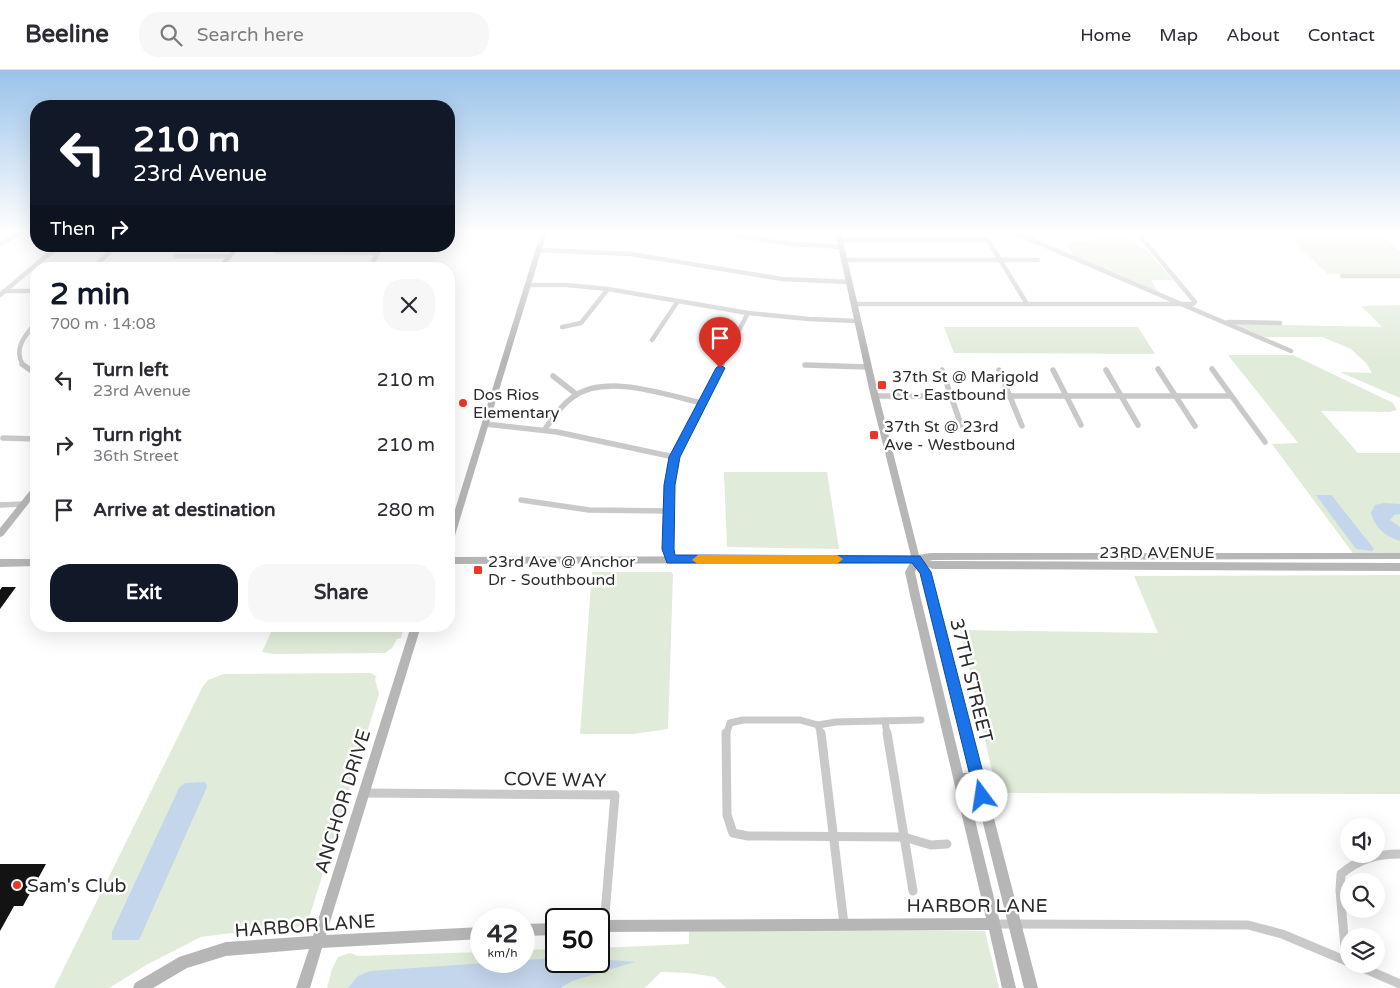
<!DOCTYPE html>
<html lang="en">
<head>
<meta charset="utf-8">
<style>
	body { margin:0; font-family:"Varela Round",sans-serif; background:#f7f7f7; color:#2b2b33; height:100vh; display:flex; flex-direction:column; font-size:19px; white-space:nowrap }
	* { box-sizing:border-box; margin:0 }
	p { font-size:16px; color:#7c7c81 }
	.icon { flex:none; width:28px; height:28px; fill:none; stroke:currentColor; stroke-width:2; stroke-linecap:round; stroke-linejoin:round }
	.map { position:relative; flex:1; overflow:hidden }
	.details { position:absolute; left:30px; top:192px; width:425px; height:370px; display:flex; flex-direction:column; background:#fff; border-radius:20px; box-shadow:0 5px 20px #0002 }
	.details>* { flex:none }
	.hud { position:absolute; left:30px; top:30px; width:425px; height:152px; border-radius:20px; box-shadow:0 5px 20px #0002; background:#111827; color:#fff; overflow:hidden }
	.controls { position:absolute; left:1340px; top:748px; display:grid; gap:10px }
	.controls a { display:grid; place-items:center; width:45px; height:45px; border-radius:50%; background:#fff; box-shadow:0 5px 20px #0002; font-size:25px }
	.speed { position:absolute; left:470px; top:838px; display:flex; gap:10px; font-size:25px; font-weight:700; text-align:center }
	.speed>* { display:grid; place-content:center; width:65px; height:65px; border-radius:50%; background:#fff; box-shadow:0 5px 20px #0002; line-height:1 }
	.speed small { font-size:12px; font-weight:400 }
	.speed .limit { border:2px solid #111; border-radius:8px; background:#fff; color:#111 }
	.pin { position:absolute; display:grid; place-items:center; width:42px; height:42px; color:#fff; margin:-51px -21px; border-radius:50% 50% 50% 0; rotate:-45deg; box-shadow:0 0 5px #0007 }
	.pin .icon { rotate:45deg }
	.me { position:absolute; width:55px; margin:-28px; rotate:346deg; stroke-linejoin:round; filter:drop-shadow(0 0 4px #0008) }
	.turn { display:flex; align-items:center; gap:18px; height:105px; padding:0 20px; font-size:22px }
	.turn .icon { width:65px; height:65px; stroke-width:2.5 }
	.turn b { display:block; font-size:35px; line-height:42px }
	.then { display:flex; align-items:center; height:48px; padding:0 20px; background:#0003; gap:10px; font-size:19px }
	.round { display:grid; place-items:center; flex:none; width:52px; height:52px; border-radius:20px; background:#f7f7f7 }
	.summary { display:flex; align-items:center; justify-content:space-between; height:85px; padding:0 20px }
	h1 { font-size:30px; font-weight:800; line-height:38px; color:#111827 }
	.cta { display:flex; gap:10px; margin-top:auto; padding:10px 20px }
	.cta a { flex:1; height:58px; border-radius:20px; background:#111827; color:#fff; font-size:20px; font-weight:800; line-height:58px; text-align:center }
	.cta a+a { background:#f7f7f7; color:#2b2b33 }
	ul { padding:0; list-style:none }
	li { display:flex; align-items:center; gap:15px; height:65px; padding:0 20px }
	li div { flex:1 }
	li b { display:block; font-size:19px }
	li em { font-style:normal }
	header { display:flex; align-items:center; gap:30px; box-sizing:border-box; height:70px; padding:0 25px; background:#fff; border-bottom:1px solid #e1e1e2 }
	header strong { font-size:24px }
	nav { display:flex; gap:28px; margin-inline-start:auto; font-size:18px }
	.search { width:350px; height:45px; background:#f7f7f7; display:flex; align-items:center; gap:12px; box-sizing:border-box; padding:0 18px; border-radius:20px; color:#7c7c81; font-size:19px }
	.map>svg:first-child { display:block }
	.green { fill:#e0ebd9 }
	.water { fill:#c4d6ec }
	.building { fill:#131313 }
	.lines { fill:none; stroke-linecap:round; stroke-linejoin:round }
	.street-far3 { stroke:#c9c9c9; stroke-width:4.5 }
	.street-far2 { stroke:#c9c9c9; stroke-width:5.5 }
	.street-far1 { stroke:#c9c9c9; stroke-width:7 }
	.street { stroke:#c9c9c9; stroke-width:9 }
	.secondary { fill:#b6b6b6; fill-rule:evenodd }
	.route { fill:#1a73e8; stroke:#114b97 }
	.slow { fill:#f59e0b }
	.poi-dot { fill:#ec3726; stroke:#fff; stroke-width:2 }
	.labels { text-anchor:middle; stroke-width:5; stroke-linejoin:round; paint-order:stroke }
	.poi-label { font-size:16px; fill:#2c2c2c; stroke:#fff; text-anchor:start }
	.street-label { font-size:16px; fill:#2c2c2c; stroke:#fff }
	.near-street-label { font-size:19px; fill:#2c2c2c; stroke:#fff }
	.near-poi-label { font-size:19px; fill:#2c2c2c; stroke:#fff; text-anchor:start }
</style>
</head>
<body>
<header>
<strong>Beeline</strong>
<div class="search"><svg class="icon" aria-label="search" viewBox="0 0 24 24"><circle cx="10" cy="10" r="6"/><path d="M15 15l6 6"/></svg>Search here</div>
<nav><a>Home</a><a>Map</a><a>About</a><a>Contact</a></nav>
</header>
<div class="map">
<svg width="1400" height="918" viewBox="0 0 1400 918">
	<rect width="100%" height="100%" fill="#fff"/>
	<g class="green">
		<polygon points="1085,162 1129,162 1140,177 1145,178 1173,210 1151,210 1159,223 1074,187 1067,172 1092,172"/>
		<polygon points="1284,162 1376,162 1400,181 1400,204 1328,204"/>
		<polygon points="1400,235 1400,328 1340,302 1372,303 1366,293 1351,279 1322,267 1264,267 1232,254 1382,257 1361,236"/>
		<polygon points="944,257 1138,257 1155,284 954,283"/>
		<polygon points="1228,285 1293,285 1393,333 1397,340 1389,342 1321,341 1358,383 1400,383 1400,486 1355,486 1272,374 1298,373"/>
		<polygon points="724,402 827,402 839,479 727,477"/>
		<polygon points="592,502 671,502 673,505 668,659 634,664 580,664"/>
		<polygon points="1400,505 1400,724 997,723 960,560 1158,563 1134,506"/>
		<polygon points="274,556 404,556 401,568 397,569 392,578 385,583 273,584 262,582"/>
		<polygon points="371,603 377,607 375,609 379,624 309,848 295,859 232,863 201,867 148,894 109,918 54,918 203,616 208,610 224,604"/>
		<polygon points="689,860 985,861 999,918 726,918 715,907 689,903 661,902 645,918 327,918 332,899 338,887 350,883 358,886 481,882 481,891 524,891 524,880 556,879 556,891 599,891 599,878 689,874"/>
	</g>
	<g class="water">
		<polygon points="1316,425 1331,425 1333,427 1374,479 1372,481 1356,479"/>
		<path d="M1384,433L1400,434V444L1394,445L1390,450L1400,457V471C1385,466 1375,458 1371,443L1375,435Z"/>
		<polygon points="205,712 207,717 139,870 112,870 112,862 179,718 185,713"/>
		<polygon points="556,888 556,891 599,891 599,889 635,892 572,911 560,918 348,918 358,906 370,901"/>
	</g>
	<g class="building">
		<polygon points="2,517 16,517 0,539 0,520"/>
		<polygon points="0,794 46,794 23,836 14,836 0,861"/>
	</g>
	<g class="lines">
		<g class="street-far3">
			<polyline points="710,162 794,174 841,177"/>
			<polyline points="1013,162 1291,281"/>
			<polyline points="840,170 988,170 1027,234"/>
			<polyline points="0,174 23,162"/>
			<polyline points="538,180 631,184 782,209 850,212"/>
			<polyline points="277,182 378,183"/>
			<polyline points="175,186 230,186"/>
			<polyline points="844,190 1038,190"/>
			<polyline points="92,199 116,176"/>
			<polyline points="369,199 382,176"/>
			<polyline points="1342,206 1400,206"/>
			<polyline points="527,215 566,215 608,219 748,243 809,249 858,251"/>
			<polyline points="4,221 36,221"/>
			<polyline points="0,225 45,187 63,176"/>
			<polyline points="854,234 1193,234 1195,232 1137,162"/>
			<polyline points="1228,252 1280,253"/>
			<polyline points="562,257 581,253 608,219"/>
			<polyline points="652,270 678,231"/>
			<path d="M23,295C13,279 25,265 36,253"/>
			<polyline points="721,295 748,243"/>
		</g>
		<g class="street-far2">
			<polyline points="22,294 36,304"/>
			<polyline points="805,295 868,297"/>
			<polyline points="1158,299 1195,356"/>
			<polyline points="1212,299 1265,372"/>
			<polyline points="942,300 961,355"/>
			<polyline points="999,300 1022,356"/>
			<polyline points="1053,300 1081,355"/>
			<polyline points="1106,300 1138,355"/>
			<polyline points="553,306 576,324"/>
			<polyline points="875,326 1231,326"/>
			<polyline points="485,354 557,362 674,387"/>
			<path d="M545,359C553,348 561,335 573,327C606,303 666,325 702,333"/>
			<polyline points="3,368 36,369"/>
			<polyline points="521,430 589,440 669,441"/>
			<polyline points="0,435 24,434"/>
			<polyline points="668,460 669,415 674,387 722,294"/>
		</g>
		<g class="street-far1">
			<polyline points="668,459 668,479 671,490"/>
			<polyline points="885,651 887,665"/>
			<polyline points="818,655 821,665"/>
			<polyline points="726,665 730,653 743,650 800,650 818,655 836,652 921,650"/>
		</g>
		<g class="street">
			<polyline points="726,663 727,745 733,763 748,766 904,767 931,775 947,774"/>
			<polyline points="821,663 844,854"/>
			<polyline points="887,663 913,821"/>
			<polyline points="365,723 615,725 604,856"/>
			<polyline points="994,854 1248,855 1282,864 1349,892"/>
			<path d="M1346,890L1340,820L1341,804C1359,789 1376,784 1400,784"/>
			<polyline points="1354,894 1400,914"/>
		</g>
		<g class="secondary">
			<polygon points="541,162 547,162 453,472 452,474 449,475 449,459"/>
			<path d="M835,162H841L878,323L919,485L931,483H1400V489L929,490L933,491L1400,493V501L933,499L926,496L930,502L1038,918H1024L973,713H966L1016,918H1002L989,860L599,862V850L986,848L910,525L905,502L910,493L449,494V487L911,486L870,323ZM917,497L921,503L970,703H963L920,525L915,502Z"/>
			<polygon points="235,176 241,176 222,199 216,199"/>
			<polygon points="36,416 36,424 3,466 0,467 0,458 33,417"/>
			<polygon points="0,489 36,489 36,496 0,497"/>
			<polygon points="411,556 421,556 326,865 481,857 481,869 322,878 310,918 296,918 309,879 226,886 187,898 153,918 133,918 135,913 179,887 226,872 313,866"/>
			<polygon points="556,853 556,865 524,866 524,854"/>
		</g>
	</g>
	<linearGradient id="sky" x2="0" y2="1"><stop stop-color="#99c2ea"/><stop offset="0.56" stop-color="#fff"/><stop offset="1" stop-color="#fff" stop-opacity="0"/></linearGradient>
	<rect width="1400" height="290" fill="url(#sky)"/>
	<polygon class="route" points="720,295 725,298 680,387 675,415 674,479 675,485 920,486 931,502 989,726 987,731 982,733 977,731 975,726 920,503 912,493 667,493 662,479 664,415 669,387 716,298"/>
	<polygon class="slow" points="698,485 837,485 843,489 837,494 698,494 692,490"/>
	<g class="poi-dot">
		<rect x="877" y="310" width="10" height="10" rx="2.5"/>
		<circle cx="463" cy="333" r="5"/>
		<rect x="869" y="360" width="10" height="10" rx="2.5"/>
		<rect x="473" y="495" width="10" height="10" rx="2.5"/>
		<circle cx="17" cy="815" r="5"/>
	</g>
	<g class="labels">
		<g class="poi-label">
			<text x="892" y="312">37th St @ Marigold<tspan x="892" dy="18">Ct - Eastbound</tspan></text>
			<text x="473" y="330">Dos Rios<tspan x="473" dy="18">Elementary</tspan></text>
			<text x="884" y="362">37th St @ 23rd<tspan x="884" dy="18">Ave - Westbound</tspan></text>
			<text x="488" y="497">23rd Ave @ Anchor<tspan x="488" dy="18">Dr - Southbound</tspan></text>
		</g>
		<g class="street-label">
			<text x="1157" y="488">23RD AVENUE</text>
		</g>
		<g class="near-street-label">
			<text transform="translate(972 610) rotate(76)" y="7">37TH STREET</text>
			<text transform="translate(555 709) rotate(1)" y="7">COVE WAY</text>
			<text transform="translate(342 731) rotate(-73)" y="7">ANCHOR DRIVE</text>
			<text x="977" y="842">HARBOR LANE</text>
			<text transform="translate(305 855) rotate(-4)" y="7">HARBOR LANE</text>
		</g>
		<g class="near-poi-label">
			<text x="27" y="822">Sam's Club</text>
		</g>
	</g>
</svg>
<div class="controls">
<a><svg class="icon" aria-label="sound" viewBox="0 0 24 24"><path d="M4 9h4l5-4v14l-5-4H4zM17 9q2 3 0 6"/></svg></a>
<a><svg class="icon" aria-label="search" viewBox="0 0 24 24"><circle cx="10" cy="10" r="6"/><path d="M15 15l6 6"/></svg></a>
<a><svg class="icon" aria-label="layers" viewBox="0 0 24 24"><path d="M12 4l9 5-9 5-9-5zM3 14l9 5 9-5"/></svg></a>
</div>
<div class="speed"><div>42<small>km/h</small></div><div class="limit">50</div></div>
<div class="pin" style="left:720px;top:298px;background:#d93025"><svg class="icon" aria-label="arrive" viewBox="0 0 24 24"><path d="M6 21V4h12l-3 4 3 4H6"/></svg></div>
<svg class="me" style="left:982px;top:726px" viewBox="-20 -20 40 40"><circle r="19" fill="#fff"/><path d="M0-13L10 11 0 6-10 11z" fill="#1a73e8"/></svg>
<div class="hud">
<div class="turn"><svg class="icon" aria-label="left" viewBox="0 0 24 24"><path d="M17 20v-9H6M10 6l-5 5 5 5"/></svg><div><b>210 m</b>23rd Avenue</div></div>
<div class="then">Then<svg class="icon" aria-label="right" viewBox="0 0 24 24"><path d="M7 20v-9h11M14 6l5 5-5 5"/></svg></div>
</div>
<section class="details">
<div class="summary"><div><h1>2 min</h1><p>700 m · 14:08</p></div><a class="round"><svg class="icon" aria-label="close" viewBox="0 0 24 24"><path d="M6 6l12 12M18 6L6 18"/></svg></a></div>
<ul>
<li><svg class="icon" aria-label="left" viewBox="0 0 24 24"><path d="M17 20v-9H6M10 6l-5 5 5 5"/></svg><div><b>Turn left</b><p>23rd Avenue</p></div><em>210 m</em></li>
<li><svg class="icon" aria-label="right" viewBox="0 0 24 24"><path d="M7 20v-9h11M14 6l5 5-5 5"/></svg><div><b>Turn right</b><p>36th Street</p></div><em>210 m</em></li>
<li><svg class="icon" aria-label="arrive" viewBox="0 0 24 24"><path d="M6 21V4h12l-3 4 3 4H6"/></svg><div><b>Arrive at destination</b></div><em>280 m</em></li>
</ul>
<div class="cta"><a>Exit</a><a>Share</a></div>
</section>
</div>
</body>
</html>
